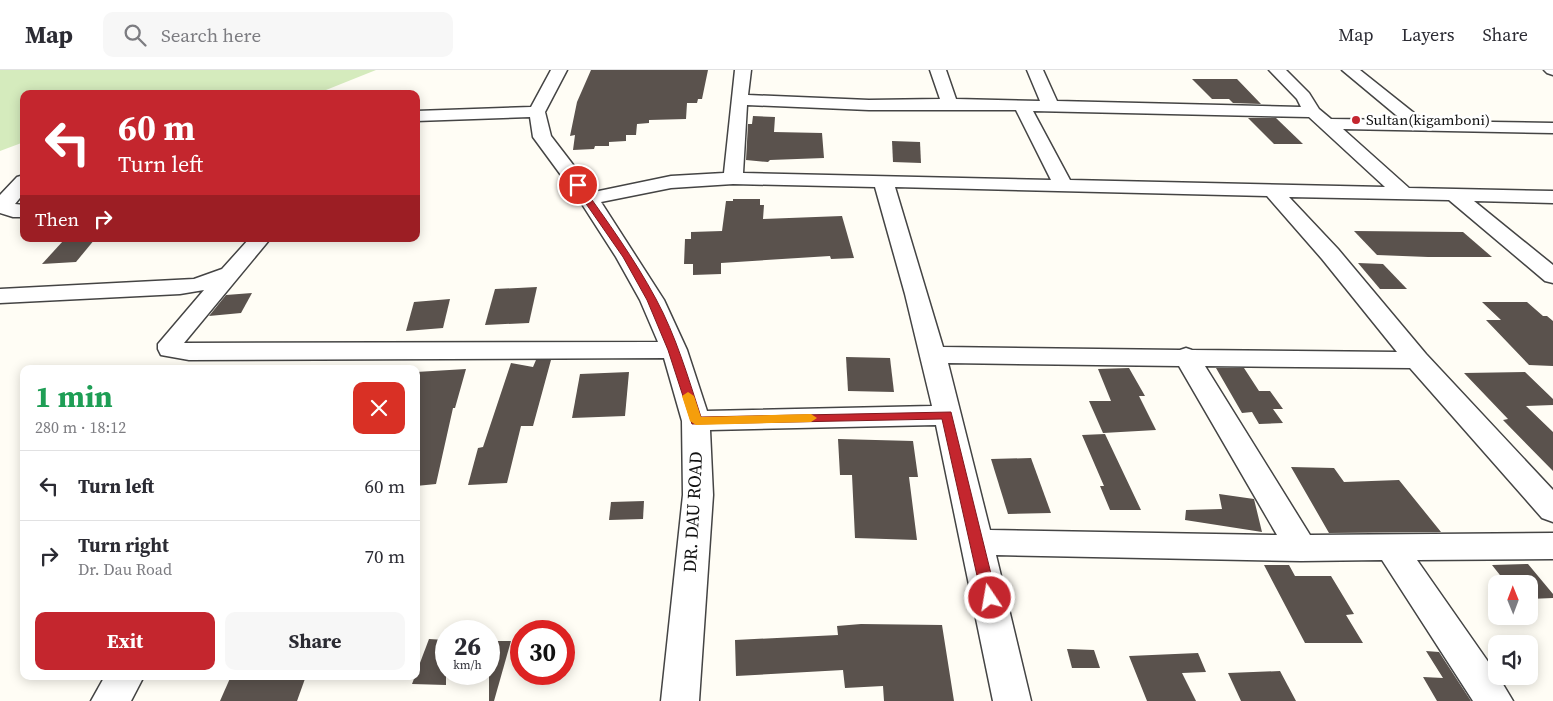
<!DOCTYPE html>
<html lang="en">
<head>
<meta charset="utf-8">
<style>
	body { margin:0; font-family:"Source Serif 4",serif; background:#f7f7f7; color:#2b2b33; height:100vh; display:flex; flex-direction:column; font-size:19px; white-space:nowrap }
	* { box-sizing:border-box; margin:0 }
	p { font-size:16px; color:#7c7c81 }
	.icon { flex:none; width:28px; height:28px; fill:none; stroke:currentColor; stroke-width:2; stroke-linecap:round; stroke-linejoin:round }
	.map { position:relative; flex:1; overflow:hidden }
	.details { position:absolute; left:20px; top:295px; width:400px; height:315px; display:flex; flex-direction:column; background:#fff; border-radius:10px; box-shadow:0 2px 12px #0003 }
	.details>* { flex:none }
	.guide { position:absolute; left:20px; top:20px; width:400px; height:152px; border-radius:10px; box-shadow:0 2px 12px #0003; background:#c4262e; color:#fff; overflow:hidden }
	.needle { width:32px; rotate:359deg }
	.buttons { position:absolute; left:1488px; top:505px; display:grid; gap:10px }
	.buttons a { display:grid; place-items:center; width:50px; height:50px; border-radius:10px; background:#fff; box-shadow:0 2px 12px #0003; font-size:25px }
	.speed { position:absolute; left:435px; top:550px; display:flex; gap:10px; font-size:25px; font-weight:700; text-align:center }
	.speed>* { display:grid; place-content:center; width:65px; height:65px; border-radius:50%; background:#fff; box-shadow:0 2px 12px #0003; line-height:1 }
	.speed small { font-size:12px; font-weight:400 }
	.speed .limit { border:8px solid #d22; background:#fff; color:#111 }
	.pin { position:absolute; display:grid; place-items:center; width:42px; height:42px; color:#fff; margin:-21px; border:2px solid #fff; border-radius:50%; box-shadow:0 1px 5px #0007 }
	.me { position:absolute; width:55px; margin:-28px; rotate:348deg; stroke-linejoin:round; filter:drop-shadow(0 0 4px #0008) }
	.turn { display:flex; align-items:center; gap:18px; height:105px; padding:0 15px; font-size:22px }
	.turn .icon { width:65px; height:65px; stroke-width:2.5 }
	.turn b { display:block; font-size:35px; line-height:42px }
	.then { display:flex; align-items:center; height:48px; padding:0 15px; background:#0003; gap:10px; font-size:19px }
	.round { display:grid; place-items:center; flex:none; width:52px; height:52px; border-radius:10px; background:#f7f7f7 }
	.head { display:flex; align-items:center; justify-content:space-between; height:85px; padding:0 15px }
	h1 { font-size:30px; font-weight:700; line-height:38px; color:#1e9e55 }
	.cta { display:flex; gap:10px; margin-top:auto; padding:10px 15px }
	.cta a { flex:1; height:58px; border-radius:10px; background:#c4262e; color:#fff; font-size:20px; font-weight:700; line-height:58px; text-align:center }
	.cta a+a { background:#f7f7f7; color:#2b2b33 }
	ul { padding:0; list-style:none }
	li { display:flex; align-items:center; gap:15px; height:70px; padding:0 15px; border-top:1px solid #e1e1e2 }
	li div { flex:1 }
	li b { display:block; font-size:19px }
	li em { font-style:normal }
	header { display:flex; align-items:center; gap:30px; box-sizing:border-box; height:70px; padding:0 25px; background:#fff; border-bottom:1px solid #e1e1e2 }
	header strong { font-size:24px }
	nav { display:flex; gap:28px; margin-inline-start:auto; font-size:18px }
	.search { width:350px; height:45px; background:#f7f7f7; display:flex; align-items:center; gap:12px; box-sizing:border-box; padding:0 18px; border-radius:10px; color:#7c7c81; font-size:19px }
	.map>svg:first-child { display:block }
	.green { fill:#d5ebbd }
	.building { fill:#5a524d }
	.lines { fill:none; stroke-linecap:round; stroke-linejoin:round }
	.minor-casing { stroke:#444; stroke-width:3 }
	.minor { fill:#fff; fill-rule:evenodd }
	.route { fill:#c4262e; stroke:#7f191e }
	.slow { fill:#f59e0b }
	.poi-dot { fill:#c4262e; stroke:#fff; stroke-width:2 }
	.labels { text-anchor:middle; stroke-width:5; stroke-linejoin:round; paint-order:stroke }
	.far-poi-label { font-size:15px; fill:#111; stroke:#fff; text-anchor:start }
	.street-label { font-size:18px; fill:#111; stroke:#fff }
</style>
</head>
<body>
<header>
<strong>Map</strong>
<div class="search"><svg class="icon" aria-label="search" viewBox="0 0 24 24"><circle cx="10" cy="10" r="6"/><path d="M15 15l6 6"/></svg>Search here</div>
<nav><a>Map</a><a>Layers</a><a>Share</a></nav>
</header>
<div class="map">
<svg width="1553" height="631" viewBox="0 0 1553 631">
	<rect width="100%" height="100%" fill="#fffdf5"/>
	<polygon class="green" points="0,0 376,0 316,24 24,24 24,72 0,81"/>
	<g class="building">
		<polygon points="591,0 708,0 702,29 698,29 697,33 687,33 686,49 649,50 649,53 637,54 636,65 626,65 626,71 609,72 609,76 595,76 594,79 573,80 575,65 570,66 577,32"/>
		<polygon points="1192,9 1237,9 1261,34 1233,33 1229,29 1212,29"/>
		<polygon points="753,46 775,47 774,62 822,63 824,88 770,90 768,92 746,90 748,54 752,54"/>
		<polygon points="1248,48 1276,48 1303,74 1274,74"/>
		<polygon points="892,71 920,72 921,93 893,92"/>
		<polygon points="733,129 760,129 760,135 764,135 763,149 842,146 854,188 831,189 830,186 721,193 721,204 693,205 693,194 684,194 685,169 691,169 691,162 722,161 726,131 733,131"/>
		<polygon points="1354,161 1463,162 1492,187 1428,187 1377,185"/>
		<polygon points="95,169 76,192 42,194 63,171"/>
		<polygon points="1358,193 1383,194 1407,219 1380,219"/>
		<polygon points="537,217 529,253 485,255 495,219"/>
		<polygon points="252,223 241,243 209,246 226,225"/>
		<polygon points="450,229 443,258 406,261 414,232"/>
		<polygon points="1482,232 1527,232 1543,246 1547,246 1553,251 1553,296 1529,295 1486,250 1501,250"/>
		<polygon points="846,287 890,288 894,322 848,321"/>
		<polygon points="536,290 551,290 533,356 521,356 507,413 468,415 478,378 483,377 511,293 533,297"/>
		<polygon points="1129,298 1145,326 1139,326 1156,360 1103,363 1089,331 1111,331 1098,299"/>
		<polygon points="1216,298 1244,298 1259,321 1270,321 1283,339 1273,339 1283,353 1259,354 1252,342 1242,343"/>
		<polygon points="466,299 455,338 453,338 436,414 416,416 416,302"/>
		<polygon points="629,302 625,346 572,348 580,304"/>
		<polygon points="1525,302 1553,329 1553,335 1526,336 1553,362 1553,401 1503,350 1508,349 1464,303"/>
		<polygon points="1105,364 1141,440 1110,440 1100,416 1104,416 1082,365"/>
		<polygon points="838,369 913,371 918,407 909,407 917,470 855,468 852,405 840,405"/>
		<polygon points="1031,388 1051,443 1008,444 991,389"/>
		<polygon points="1291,397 1334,398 1344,412 1399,410 1441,462 1329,463"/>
		<polygon points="1219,424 1254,429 1262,462 1185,450 1186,440 1222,439"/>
		<polygon points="644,431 643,449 609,450 611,432"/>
		<polygon points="1528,494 1553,524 1553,528 1529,529 1529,514 1507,514 1492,495"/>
		<polygon points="1264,495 1289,495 1295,506 1331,506 1354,544 1346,545 1363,573 1305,573"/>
		<polygon points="861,554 942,555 954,631 884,631 883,616 845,618 843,600 736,606 735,570 838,565 837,556"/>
		<polygon points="429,569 446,570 446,615 412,614"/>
		<polygon points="489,571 511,571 494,631 489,631"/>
		<polygon points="1067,579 1094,580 1100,598 1072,598"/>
		<polygon points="1426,581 1439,582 1471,631 1437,631 1423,607 1443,608"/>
		<polygon points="1198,583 1206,602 1182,603 1196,631 1147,631 1129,586"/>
		<polygon points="1280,601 1296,631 1241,631 1228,603"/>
		<polygon points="231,606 306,606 297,631 220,631"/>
	</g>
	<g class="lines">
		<defs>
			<g id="minor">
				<path d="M551,0H567L545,42L551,66L594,122L671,106L724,103L735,0H751L748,25L869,30L940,29L930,0H946L956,29L1040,31L1027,0H1043L1057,31L1301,37L1297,29L1269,0H1286L1309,23L1319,39L1331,49L1402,50L1342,0H1360L1424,51L1553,53V63L1343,59L1409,118L1553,121V133L1474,131L1553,195V213L1545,211L1449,130L1289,127L1338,179L1426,284L1553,420V452L1542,448L1410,298L1205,296L1310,465L1553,463V489L1417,490L1496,603V606H1498L1513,631H1473L1382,490L1301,491L996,485L1031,631H993L936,355L710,360L713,425L699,631H661L683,425L682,351L664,288L189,290L161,285L158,279V274L204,220L180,224L0,233V219L194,209L222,199L249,169H270L184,273L658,272L640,230L616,187L580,131L533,67L530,47L416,51V41L531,37ZM747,35L869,40H1016L1051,110L743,103ZM1033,41L1309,47L1385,117L1070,110ZM733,114L875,117L905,224L932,336L707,341L687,280L664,230L601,132L671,118ZM895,117L1267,126L1322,189L1397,282L1192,280L1186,278L1180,280L943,277ZM948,293L1179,296L1277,465L990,460Z"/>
				<polygon points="1544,0 1553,0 1553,5 1547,3"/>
				<polygon points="24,105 24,123 15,134 24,135 24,147 13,147 0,143 0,125 17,107"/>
				<polygon points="105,606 144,606 131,631 91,631"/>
			</g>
		</defs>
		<use href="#minor" class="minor-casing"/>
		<use href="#minor" class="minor"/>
	</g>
	<path class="route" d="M575,113H580C607,151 634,188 656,229C676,266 688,307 701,347L951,342L997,528L995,532L990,534L984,532L982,528L942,349L692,354L668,280L647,230L623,187L573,115Z"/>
	<polygon class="slow" points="688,322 694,326 701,347 811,344 817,348 811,352 696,355 690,351 682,326"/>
	<circle class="poi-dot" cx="1356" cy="50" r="5"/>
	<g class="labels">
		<g class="far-poi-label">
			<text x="1366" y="55">Sultan(kigamboni)</text>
		</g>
		<g class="street-label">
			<text transform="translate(693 442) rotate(-87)" y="6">DR. DAU ROAD</text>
		</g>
	</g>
</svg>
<div class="buttons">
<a><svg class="needle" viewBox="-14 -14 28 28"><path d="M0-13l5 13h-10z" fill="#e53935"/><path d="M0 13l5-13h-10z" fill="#7c7c81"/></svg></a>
<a><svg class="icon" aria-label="sound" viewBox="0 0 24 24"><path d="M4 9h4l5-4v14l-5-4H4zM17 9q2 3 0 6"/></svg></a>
</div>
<div class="speed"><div>26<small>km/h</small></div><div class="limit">30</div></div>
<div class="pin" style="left:578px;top:115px;background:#d93025"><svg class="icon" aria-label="arrive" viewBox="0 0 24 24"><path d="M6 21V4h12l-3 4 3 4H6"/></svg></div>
<svg class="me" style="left:990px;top:528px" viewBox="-20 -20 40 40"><circle r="17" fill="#c4262e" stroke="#fff" stroke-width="3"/><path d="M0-11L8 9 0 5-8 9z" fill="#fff"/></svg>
<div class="guide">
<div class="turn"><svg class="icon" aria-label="left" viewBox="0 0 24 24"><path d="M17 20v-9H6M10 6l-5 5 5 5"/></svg><div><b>60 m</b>Turn left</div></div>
<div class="then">Then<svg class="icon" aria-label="right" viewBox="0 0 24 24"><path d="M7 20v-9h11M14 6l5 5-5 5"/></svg></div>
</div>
<section class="details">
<div class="head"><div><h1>1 min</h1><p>280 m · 18:12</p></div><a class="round" style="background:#d93025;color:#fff"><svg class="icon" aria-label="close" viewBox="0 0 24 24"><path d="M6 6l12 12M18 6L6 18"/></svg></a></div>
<ul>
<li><svg class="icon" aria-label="left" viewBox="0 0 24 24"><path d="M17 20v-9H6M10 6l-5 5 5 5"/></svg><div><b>Turn left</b></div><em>60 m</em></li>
<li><svg class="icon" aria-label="right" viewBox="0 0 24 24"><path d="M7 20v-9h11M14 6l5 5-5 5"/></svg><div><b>Turn right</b><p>Dr. Dau Road</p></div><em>70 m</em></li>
</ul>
<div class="cta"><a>Exit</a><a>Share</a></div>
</section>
</div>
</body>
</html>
